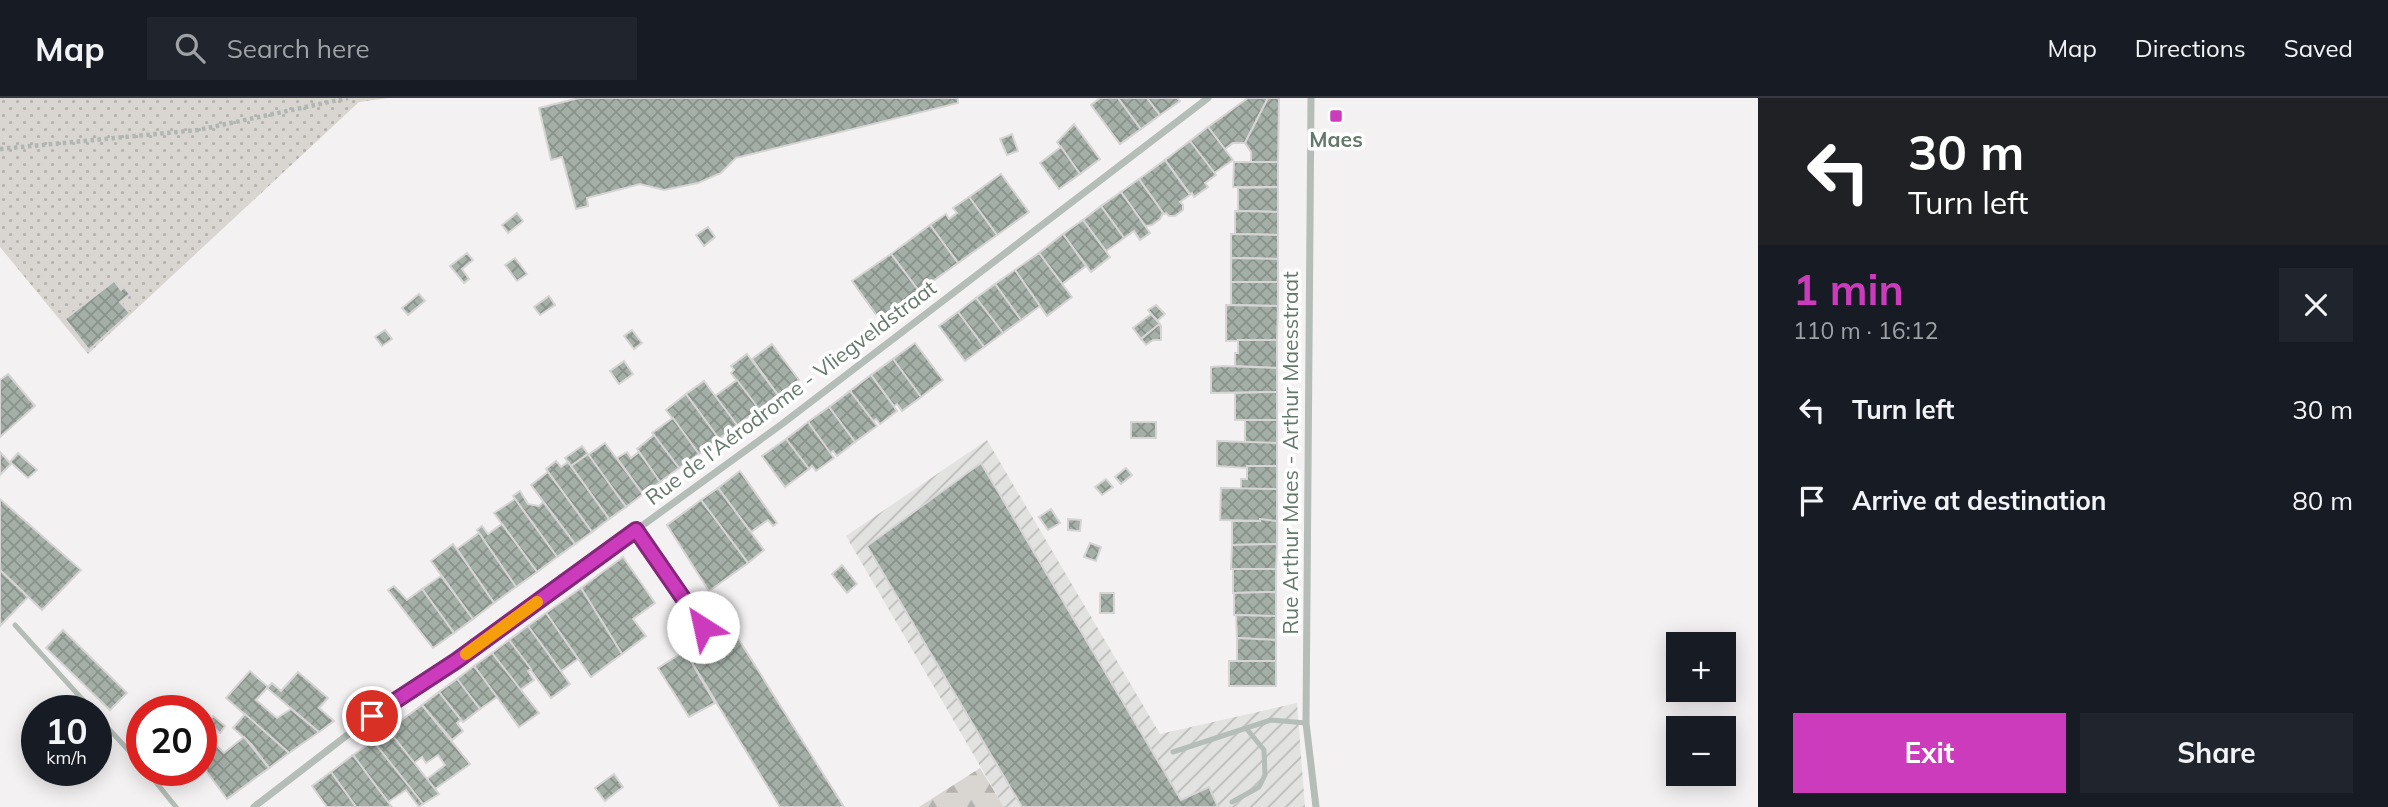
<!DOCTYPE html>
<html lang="en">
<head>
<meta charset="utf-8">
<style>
	body { margin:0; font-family:Mulish,sans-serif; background:#20242c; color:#f1f3f6; height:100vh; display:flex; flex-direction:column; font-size:26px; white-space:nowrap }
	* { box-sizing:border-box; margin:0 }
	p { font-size:23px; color:#9ea1a6 }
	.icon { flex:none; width:38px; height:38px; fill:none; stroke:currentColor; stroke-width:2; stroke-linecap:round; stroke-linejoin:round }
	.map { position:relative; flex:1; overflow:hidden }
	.side { display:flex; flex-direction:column; background:#171b24; width:630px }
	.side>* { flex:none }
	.top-card { background:#202124; color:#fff; overflow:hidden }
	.fabs { position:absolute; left:1666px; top:534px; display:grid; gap:14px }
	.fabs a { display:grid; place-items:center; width:70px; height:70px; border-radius:0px; background:#171b24; box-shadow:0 4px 18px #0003; font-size:35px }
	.speed { position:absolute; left:21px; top:597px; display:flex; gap:14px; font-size:35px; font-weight:700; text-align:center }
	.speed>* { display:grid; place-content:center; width:91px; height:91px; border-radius:50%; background:#171b24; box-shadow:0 4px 18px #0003; line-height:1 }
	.speed small { font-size:18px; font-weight:400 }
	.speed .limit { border:10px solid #d22; background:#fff; color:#111 }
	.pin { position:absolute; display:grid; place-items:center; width:60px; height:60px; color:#fff; margin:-30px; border:4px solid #fff; border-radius:50%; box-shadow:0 2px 7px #0007 }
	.me { position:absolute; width:77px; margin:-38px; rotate:325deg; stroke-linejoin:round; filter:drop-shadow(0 0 5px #0008) }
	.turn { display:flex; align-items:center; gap:24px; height:147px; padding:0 35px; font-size:32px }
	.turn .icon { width:91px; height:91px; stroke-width:2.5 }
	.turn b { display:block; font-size:49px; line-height:60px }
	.round { display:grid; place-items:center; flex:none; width:74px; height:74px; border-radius:0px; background:#20242c }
	.summary { display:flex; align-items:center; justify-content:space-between; height:119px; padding:0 35px }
	h1 { font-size:42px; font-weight:700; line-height:52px; color:#cb3bbc }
	.primary-button { display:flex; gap:14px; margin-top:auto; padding:14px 35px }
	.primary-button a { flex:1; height:80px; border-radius:0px; background:#cb3bbc; color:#fff; font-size:28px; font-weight:700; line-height:80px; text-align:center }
	.primary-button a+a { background:#20242c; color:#f1f3f6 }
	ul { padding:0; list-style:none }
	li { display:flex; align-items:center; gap:21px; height:91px; padding:0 35px }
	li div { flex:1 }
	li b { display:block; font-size:26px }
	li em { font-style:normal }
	header { display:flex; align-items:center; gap:42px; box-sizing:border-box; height:98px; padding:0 35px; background:#171b24; border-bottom:2px solid #363941 }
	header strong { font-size:33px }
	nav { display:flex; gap:38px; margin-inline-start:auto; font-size:24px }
	.search { width:490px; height:63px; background:#20242c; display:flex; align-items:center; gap:18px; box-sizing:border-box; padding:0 24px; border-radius:0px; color:#9ea1a6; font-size:26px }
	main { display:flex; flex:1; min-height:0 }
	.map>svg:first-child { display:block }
	.industrial { fill:url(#industrial-furrows) }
	.grass { fill:url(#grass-dots) }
	.forest { fill:url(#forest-firs) }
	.building { fill:url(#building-cross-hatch); stroke:#d6d4d4; stroke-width:2 }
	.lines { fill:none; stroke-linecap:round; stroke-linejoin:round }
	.path { stroke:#b0b6b2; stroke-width:4.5; stroke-dasharray:3.5 3.5; stroke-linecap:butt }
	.lane { stroke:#b5bdb8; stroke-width:5 }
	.street { stroke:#b5bdb8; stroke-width:7 }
	.route-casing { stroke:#84267a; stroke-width:18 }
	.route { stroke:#cb3bbc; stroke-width:12 }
	.slow { stroke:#f59e0b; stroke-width:12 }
	.poi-dot { fill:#cb3bbc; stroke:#fff; stroke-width:2.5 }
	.labels { text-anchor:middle; stroke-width:7; stroke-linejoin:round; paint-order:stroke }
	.poi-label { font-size:21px; font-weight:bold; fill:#63796a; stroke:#fff }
	.street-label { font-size:21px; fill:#63796a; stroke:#fff }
</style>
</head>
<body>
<header>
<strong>Map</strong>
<div class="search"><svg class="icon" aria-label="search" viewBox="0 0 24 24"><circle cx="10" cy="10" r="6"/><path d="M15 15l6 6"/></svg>Search here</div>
<nav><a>Map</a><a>Directions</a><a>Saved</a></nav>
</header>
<main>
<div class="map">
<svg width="1758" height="709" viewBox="0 0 1758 709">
	<defs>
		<pattern id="industrial-furrows" width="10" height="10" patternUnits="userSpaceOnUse" patternTransform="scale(1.75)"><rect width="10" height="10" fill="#e2e2e1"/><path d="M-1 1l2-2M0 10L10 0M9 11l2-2" fill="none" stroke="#bbbcba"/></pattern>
		<pattern id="grass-dots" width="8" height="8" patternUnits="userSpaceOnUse" patternTransform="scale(1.75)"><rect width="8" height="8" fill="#d9d5d1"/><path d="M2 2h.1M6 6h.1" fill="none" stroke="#b4b2ae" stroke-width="1.8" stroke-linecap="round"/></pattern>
		<pattern id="forest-firs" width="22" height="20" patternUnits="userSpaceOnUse" patternTransform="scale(1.75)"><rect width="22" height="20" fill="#d9d5d1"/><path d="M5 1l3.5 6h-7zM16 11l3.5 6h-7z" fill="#b4b2ae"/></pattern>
		<pattern id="building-cross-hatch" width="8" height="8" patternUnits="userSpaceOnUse" patternTransform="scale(1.75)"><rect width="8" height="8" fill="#a4afa7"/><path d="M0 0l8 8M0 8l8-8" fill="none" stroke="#89938c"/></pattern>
	</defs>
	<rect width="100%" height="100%" fill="#f4f1f2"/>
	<polygon class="industrial" points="987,342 1160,636 1297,605 1305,709 1004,709 846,438"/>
	<polygon class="grass" points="0,0 388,0 359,4 88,256 0,149"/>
	<polygon class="forest" points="980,670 1004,709 919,709"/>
	<g class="building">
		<polygon points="579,0 958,0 958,5 736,60 721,75 698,85 664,92 640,86 587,100 588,108 576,111 562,59 551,62 539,10"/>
		<polygon points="1100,0 1118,0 1141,31 1120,46 1091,7"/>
		<polygon points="1118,0 1147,0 1160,17 1141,31"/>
		<polygon points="1147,0 1177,0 1180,3 1160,17"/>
		<polygon points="1248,0 1268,0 1245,45 1233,45 1225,51 1208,29"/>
		<polygon points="1268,0 1279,0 1278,64 1251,64 1251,54 1245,45"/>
		<polygon points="1074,26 1100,61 1080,76 1057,44"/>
		<polygon points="1208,29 1233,62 1214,75 1190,43"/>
		<polygon points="1012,36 1018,53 1007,57 1000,41"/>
		<polygon points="1190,43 1216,77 1205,85 1208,89 1194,99 1192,95 1190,96 1165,62"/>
		<polygon points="1061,49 1080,76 1059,91 1040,65"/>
		<polygon points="1165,62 1190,97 1180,104 1183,107 1183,112 1175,118 1169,118 1166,115 1164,116 1139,81"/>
		<polygon points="1234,64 1278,64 1278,89 1233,89"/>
		<polygon points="1001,76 1029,114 997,137 969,99"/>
		<polygon points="1139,81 1163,115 1160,121 1152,127 1145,128 1121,94"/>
		<polygon points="1278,89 1278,114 1238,113 1238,90"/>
		<polygon points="1121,94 1150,135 1140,142 1134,133 1124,140 1101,108"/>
		<polygon points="969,99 997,137 958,165 930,127 946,116 949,121 957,115 953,110"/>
		<polygon points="1101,108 1124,140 1106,153 1083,122"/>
		<polygon points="1235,113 1278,114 1278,137 1235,136"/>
		<polygon points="517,115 523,123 508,135 502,127"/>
		<polygon points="1083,122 1110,159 1091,174 1063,136"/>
		<polygon points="930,127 958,165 919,193 891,156"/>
		<polygon points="708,129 715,139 704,148 696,137"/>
		<polygon points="1063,136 1086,168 1062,186 1039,155"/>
		<polygon points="1231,136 1278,137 1278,161 1231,160"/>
		<polygon points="467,155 473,162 462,171 469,181 464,185 450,168"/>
		<polygon points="1039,155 1072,199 1047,218 1015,172"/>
		<polygon points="891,156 919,193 880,222 852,183"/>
		<polygon points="515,160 527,176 517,183 505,167"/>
		<polygon points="1231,160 1278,161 1278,184 1231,184"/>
		<polygon points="1015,172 1040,208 1021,222 995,186"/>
		<polygon points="114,183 121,192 124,189 130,196 120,204 130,215 89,252 65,221"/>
		<polygon points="1231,184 1278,184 1278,208 1231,207"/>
		<polygon points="995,186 1021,222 1003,235 976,200"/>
		<polygon points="419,196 425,203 408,217 402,210"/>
		<polygon points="549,198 555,207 540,217 534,209"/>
		<polygon points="976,200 1003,235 984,249 958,214"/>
		<polygon points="1156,207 1165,216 1157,223 1148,212"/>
		<polygon points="1226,207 1278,208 1277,242 1226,243"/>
		<polygon points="958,214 984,249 965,263 939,228"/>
		<polygon points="1151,216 1160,226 1141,241 1133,230"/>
		<polygon points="1158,227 1161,228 1161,242 1153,242 1146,247 1141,241"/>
		<polygon points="385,232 392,241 382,248 375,239"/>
		<polygon points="632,232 642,245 634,251 624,238"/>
		<polygon points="1238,242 1277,242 1277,270 1235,268 1235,255 1238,255"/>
		<polygon points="915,245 943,282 921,299 893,261"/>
		<polygon points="772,246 799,282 778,297 752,261"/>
		<polygon points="747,256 778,297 759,312 731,275 734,272 731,268"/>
		<polygon points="893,261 921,299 902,313 897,306 894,308 871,277"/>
		<polygon points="624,263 633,276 619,286 610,273"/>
		<polygon points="1223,268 1277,270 1277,294 1211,295 1211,269"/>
		<polygon points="8,276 35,308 0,339 0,282"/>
		<polygon points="871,277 897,313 880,326 876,321 873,323 850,293"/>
		<polygon points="737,282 759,311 737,327 715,298"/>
		<polygon points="704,283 737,327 719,341 686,296"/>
		<polygon points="850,293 877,328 855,344 829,309"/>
		<polygon points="1277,294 1277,322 1235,322 1235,295"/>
		<polygon points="686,296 719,341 699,356 666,312"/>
		<polygon points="829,309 855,344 837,358 833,353 830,355 808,324"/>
		<polygon points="673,320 699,356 679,370 652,335"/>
		<rect x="1245" y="322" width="32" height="23"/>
		<polygon points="808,324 834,360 816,373 812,368 809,371 786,341"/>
		<rect x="1131" y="324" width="25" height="16"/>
		<polygon points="654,337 679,370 660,384 637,351"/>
		<polygon points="786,341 809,371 785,389 762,358"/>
		<polygon points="1217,343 1277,345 1277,368 1247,368 1247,370 1217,368"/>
		<polygon points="605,345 643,396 626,409 588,357"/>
		<polygon points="582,348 588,356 571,368 565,360"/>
		<polygon points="0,354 11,366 0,377"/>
		<polygon points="627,354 631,360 639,354 660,384 643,396 617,360"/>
		<polygon points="18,355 37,372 28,380 10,364"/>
		<polygon points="588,356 626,409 609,421 571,368"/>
		<polygon points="556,363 561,369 568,364 609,421 592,434 546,371"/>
		<polygon points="981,365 1181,702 1209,689 1218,709 1022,709 867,448"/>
		<polygon points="1247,368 1277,368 1277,391 1241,391 1241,381 1247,381"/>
		<polygon points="1126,370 1132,377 1121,386 1115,379"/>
		<polygon points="740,373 777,425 773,428 768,422 751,434 718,390"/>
		<polygon points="548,374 592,434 575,446 531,387"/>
		<polygon points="1106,381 1113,389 1102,397 1095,389"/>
		<polygon points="718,390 764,452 748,465 701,402"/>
		<polygon points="1221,390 1277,391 1277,423 1220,422"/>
		<polygon points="520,393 528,406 539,408 543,404 575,446 557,459 513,398"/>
		<polygon points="0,401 81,472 42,512 0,472"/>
		<polygon points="515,401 557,459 537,474 494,415"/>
		<polygon points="701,402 748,465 709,493 667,427"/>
		<polygon points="1051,411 1060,425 1048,432 1039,419"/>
		<polygon points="1068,421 1081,422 1080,433 1068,432"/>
		<polygon points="1260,421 1277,423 1277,446 1232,447 1232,423 1260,423"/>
		<polygon points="502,426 537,474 516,489 477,432 482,428 488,436"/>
		<polygon points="479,435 516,489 494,505 457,451"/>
		<polygon points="1090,445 1101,449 1096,463 1084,459"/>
		<polygon points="453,446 494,505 473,521 431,463"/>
		<polygon points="1277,446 1276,471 1231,471 1232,447"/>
		<polygon points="623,459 655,505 633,521 646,538 622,556 581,490"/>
		<polygon points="842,467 857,486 847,495 832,476"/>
		<polygon points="1233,471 1276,471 1276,494 1233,495"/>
		<polygon points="0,472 28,499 0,528"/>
		<polygon points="441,478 473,521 454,535 422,491"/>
		<polygon points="394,488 407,502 422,491 454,535 433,550 388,492"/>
		<polygon points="581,490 622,556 591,579 546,515"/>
		<polygon points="1276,494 1276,518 1234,517 1234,495"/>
		<rect x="1100" y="495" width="14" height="20"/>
		<polygon points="546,515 578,561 561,573 528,528"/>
		<polygon points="1236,517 1276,518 1276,542 1237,540"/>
		<polygon points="729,526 844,709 780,709 685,553"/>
		<polygon points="528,528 570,586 551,600 509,542"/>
		<polygon points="63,532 127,595 110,612 46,550"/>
		<polygon points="1237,540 1276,542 1276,563 1237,563"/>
		<polygon points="509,542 531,571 528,573 534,582 520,592 492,555"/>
		<polygon points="685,553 715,605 689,619 658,570"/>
		<polygon points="492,555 539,615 519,629 474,568"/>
		<rect x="1229" y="563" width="47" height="25"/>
		<polygon points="474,568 497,599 480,611 457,581"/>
		<polygon points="250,573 268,589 256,602 277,620 291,611 319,634 289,655 226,600"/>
		<polygon points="298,574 328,600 319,610 334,623 319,634 267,590 272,585 281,593"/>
		<polygon points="457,581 480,611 463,624 439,594"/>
		<polygon points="439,594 461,622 457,625 463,633 452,642 422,607"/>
		<polygon points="422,607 470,666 435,691 427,681 445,667 438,657 426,665 422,659 414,665 388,632"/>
		<polygon points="245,616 289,655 269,670 251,646 233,630"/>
		<polygon points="213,618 225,628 220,635 207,624"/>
		<polygon points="201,632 224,655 244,639 269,670 227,701 201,666"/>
		<polygon points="388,632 439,696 423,706 373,643"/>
		<polygon points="373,643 423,706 419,709 406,692 388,704 353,657"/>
		<polygon points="353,657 388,704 392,709 356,709 331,674"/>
		<polygon points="331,674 356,709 327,709 312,688"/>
		<polygon points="614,676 623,689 605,703 595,690"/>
	</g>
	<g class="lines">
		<polyline class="path" points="0,51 198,32 348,0"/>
		<g class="lane">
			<polyline points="636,432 703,529"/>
			<polyline points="15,527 92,612"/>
			<polyline points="96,617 142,667"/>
			<polyline points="1173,654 1271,622 1306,625"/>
			<polyline points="146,672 176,709"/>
			<polyline points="1232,704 1259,689 1265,677 1264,652 1246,630"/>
		</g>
		<g class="street">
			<polyline points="1311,0 1306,625 1316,709"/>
			<polyline points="254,709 372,618 456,563 782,326 1208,0"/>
		</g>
	</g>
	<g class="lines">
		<defs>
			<polyline id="route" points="372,618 456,563 636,432 703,529"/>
		</defs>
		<use href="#route" class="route-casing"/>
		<use href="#route" class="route"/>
		<polyline class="slow" points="466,556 537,504"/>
	</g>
	<rect class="poi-dot" x="1329" y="11" width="14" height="14" rx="3.5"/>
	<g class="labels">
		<g class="poi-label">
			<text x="1336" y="49">Maes</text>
		</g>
		<g class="street-label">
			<text transform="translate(791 295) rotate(-37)" y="7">Rue de l'Aérodrome - Vliegveldstraat</text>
			<text transform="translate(1291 355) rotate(-90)" y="7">Rue Arthur Maes - Arthur Maesstraat</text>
		</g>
	</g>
</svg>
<div class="fabs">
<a>+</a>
<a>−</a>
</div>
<div class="speed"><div>10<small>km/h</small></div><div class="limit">20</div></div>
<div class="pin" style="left:372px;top:618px;background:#d93025"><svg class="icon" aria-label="arrive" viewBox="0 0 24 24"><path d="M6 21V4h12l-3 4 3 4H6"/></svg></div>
<svg class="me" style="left:703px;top:529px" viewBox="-20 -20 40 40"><circle r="19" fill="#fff"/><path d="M0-13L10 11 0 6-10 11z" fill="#cb3bbc"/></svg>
</div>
<section class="side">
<div class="top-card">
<div class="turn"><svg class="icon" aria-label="left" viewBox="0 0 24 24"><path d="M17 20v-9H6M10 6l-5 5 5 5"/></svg><div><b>30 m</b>Turn left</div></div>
</div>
<div class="summary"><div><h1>1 min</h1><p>110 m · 16:12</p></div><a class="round"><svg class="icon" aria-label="close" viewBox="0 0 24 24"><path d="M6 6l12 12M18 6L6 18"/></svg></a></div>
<ul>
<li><svg class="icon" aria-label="left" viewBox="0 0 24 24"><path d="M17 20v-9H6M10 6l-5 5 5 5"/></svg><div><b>Turn left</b></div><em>30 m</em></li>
<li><svg class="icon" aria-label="arrive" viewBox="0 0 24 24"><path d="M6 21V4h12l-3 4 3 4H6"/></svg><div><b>Arrive at destination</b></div><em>80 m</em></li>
</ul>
<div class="primary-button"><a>Exit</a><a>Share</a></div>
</section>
</main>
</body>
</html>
